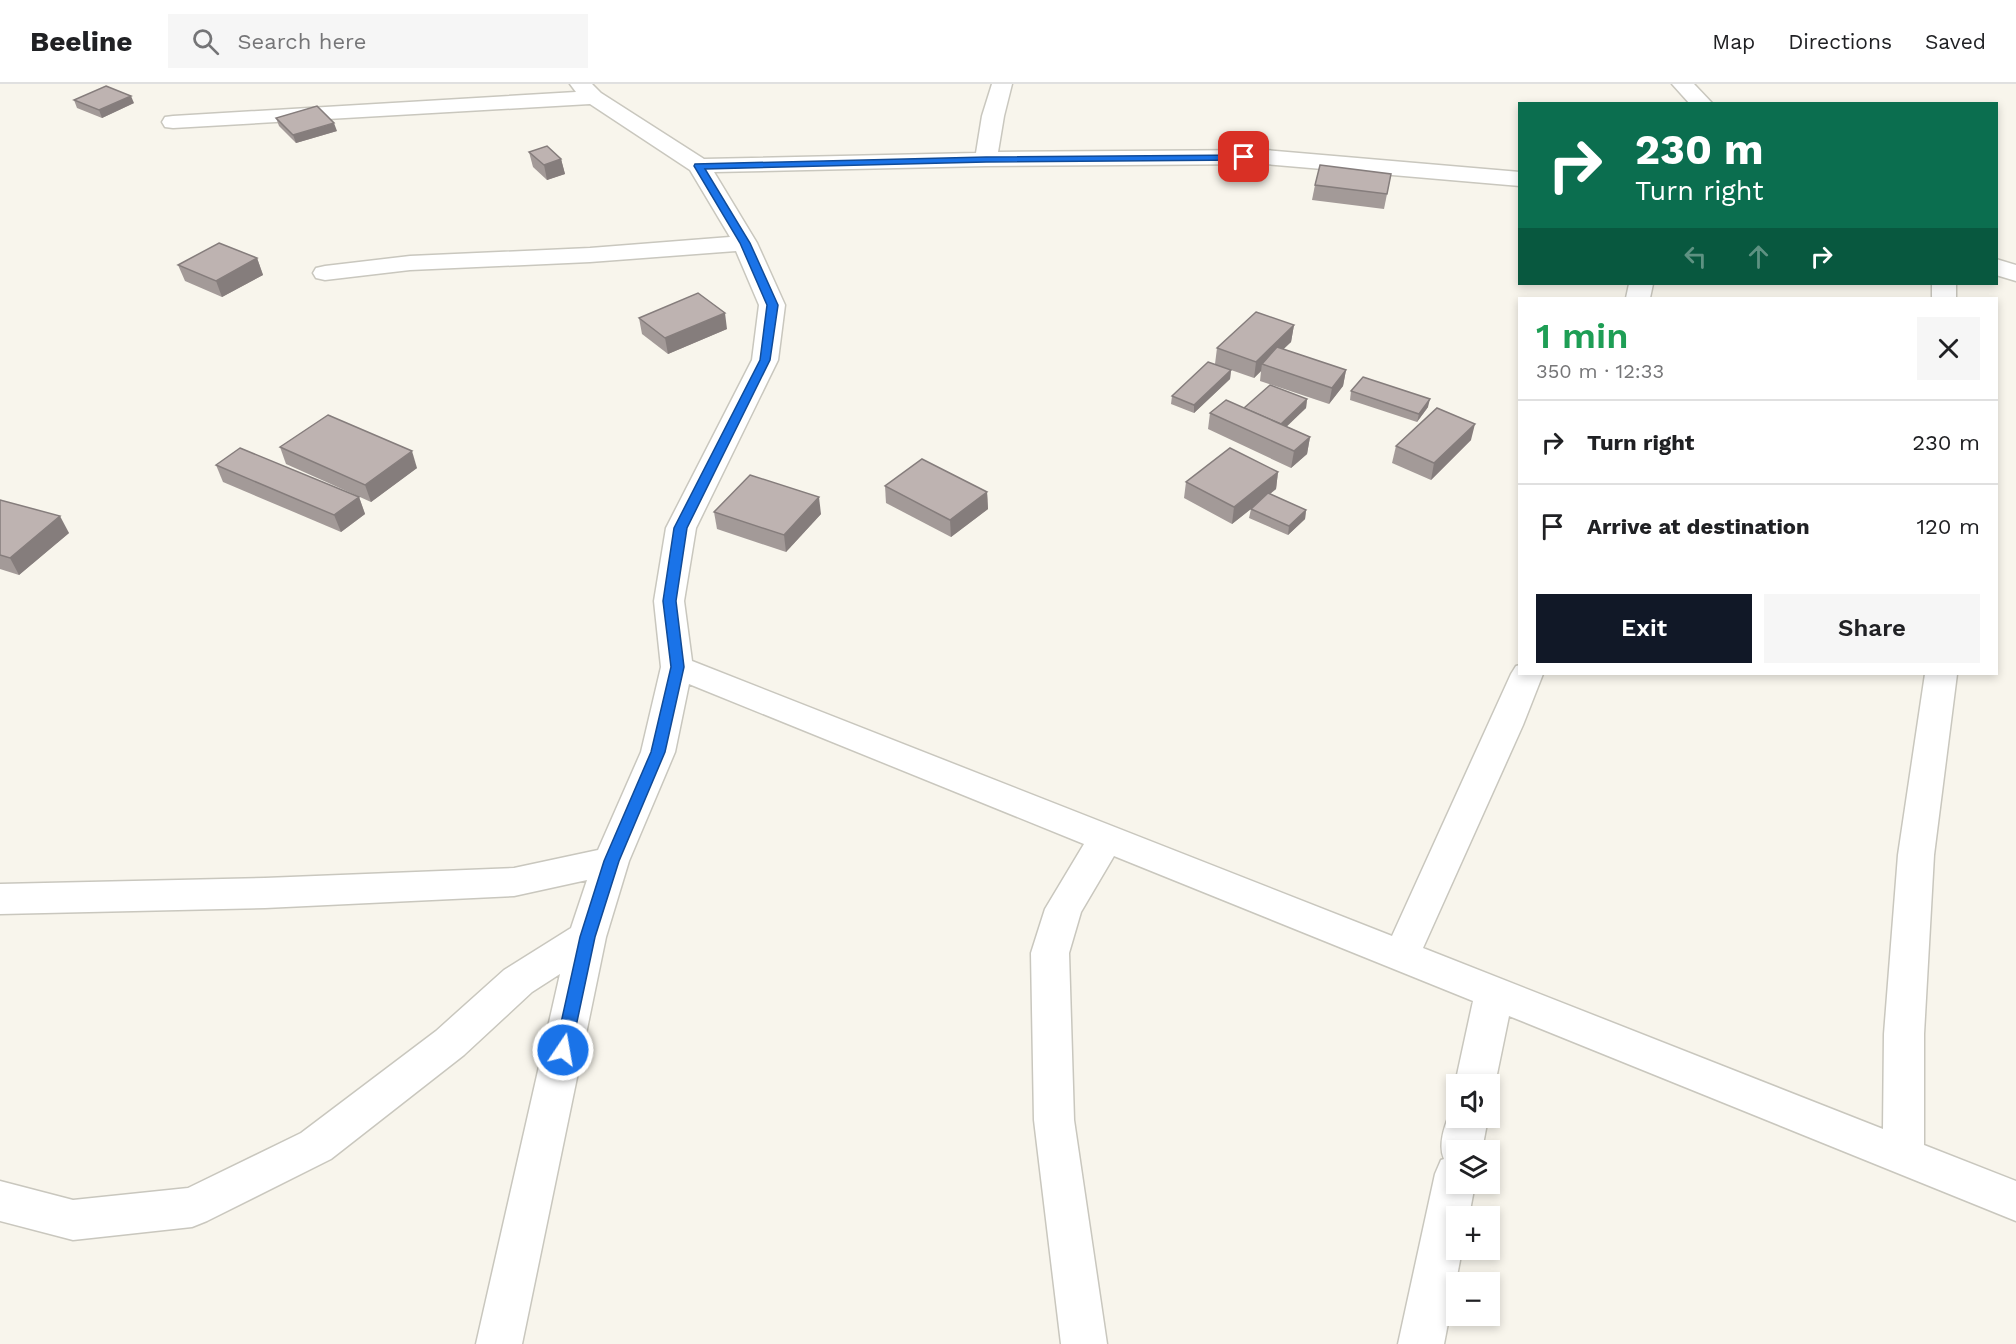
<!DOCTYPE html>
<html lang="en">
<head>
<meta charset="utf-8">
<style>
	body { margin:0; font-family:"Work Sans",sans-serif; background:#f6f6f6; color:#202124; height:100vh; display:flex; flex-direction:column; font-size:22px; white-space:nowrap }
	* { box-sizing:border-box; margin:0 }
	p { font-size:20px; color:#757577 }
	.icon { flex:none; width:33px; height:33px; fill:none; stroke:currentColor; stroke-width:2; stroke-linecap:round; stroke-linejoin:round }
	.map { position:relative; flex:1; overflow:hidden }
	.drawer { position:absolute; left:1518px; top:213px; width:480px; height:378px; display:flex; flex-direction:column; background:#fff; border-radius:0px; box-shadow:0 3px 9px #0003 }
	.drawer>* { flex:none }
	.guide { position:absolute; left:1518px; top:18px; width:480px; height:183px; border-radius:0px; box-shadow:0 3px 9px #0003; background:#0b6e4f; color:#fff; overflow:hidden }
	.controls { position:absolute; left:1446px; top:990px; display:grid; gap:12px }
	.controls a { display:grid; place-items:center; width:54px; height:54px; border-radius:0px; background:#fff; box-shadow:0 3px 9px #0003; font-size:30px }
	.pin { position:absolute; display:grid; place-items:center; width:51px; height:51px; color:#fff; margin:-26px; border-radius:12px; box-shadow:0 3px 9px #0006 }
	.me { position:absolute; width:66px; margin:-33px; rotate:12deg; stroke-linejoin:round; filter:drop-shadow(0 0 4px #0008) }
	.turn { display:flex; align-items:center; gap:21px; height:126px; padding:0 18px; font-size:27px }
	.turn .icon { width:78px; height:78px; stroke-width:2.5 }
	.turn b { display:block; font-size:42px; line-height:51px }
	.lanes { display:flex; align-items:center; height:57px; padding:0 18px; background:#0003; justify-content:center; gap:30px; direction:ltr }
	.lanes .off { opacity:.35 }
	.round { display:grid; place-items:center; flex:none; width:63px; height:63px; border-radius:0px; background:#f6f6f6 }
	.head { display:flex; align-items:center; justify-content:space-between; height:102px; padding:0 18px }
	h1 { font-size:36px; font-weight:600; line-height:45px; color:#1e9e55 }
	.cta { display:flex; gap:12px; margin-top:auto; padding:12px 18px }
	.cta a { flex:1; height:69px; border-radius:0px; background:#111827; color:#fff; font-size:24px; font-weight:600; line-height:69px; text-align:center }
	.cta a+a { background:#f6f6f6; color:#202124 }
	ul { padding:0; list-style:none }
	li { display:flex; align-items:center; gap:18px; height:84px; padding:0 18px; border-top:2px solid #e0e0e0 }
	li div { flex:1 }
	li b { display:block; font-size:22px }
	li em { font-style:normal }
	header { display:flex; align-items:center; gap:36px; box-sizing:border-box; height:84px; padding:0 30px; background:#fff; border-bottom:2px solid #e0e0e0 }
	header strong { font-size:28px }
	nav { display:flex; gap:33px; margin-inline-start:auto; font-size:21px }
	.search { width:420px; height:54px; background:#f6f6f6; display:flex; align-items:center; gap:15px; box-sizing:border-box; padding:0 21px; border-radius:0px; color:#757577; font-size:22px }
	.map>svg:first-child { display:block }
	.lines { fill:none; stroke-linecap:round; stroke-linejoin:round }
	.street-casing { stroke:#c9c7be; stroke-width:3 }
	.street { fill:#fff; fill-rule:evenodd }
	.wall { fill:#a39a98 }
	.shaded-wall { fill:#857d7c }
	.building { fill:#beb3b1; stroke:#857d7c; stroke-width:1.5 }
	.route { fill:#1a73e8; stroke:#114b97; stroke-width:1.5 }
</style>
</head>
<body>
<header>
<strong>Beeline</strong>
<div class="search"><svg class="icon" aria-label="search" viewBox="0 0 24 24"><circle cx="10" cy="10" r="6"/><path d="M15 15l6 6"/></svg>Search here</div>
<nav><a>Map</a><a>Directions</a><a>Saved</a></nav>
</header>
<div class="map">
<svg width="2016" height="1260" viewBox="0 0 2016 1260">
	<rect width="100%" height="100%" fill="#f8f5ec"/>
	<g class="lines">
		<defs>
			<g id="street">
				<polygon points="570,0 592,0 601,9 704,75 976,69 982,32 992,0 1012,0 1004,32 998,68 1265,66 1520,88 1520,102 1265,80 986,82 714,88 757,159 785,221 778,276 696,444 684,517 692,577 1392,852 1511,590 1516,582 1520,581 1520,590 1543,590 1523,641 1423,864 1883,1045 1884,950 1898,771 1925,590 1957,590 1934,771 1924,950 1924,1061 2016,1097 2016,1137 1509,932 1495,1000 1490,1012 1490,1000 1456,1000 1456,1003 1455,1000 1473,917 1114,772 1081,828 1069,869 1074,1036 1107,1260 1061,1260 1034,1036 1031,869 1045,825 1084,760 689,600 675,668 629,777 606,853 522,1260 476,1260 560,890 532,908 464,971 331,1075 207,1137 192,1143 73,1156 0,1137 0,1097 73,1116 188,1104 301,1049 436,947 504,886 571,844 587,796 514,812 265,824 0,830 0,800 265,794 514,784 598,766 641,668 661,583 654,517 666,444 752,276 759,221 736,167 590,178 410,186 325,196 316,194 313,189 316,184 325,182 410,172 590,164 730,153 690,86 590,20 173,44 165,43 162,38 165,33 173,32 576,8"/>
				<polygon points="1672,0 1694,0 1713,20 1690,20"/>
				<polygon points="1996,175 2016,181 2016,197 1996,191"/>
				<polygon points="1629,200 1653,200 1650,214 1626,214"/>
				<rect x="1932" y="200" width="24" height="14"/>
				<path d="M1456,1020V1034H1488L1482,1066H1456V1100H1475L1469,1132H1456V1166H1462L1444,1260H1398L1435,1090L1441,1076L1444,1075C1437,1059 1446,1037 1454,1021Z"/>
			</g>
		</defs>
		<use href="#street" class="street-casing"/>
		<use href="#street" class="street"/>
	</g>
	<g class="wall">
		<polygon points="74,16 134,19 102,34 77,24"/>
		<polygon points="276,34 337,47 296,59 279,42"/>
		<polygon points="529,68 561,75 565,90 547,96 533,83"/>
		<polygon points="1391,90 1384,125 1312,116 1315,101"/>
		<polygon points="257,174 263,191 222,213 185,197 178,181"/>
		<polygon points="639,234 727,245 668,270 642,250"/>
		<polygon points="1294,241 1291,258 1283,265 1346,286 1343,302 1329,320 1260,297 1261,287 1254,294 1231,286 1230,295 1194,329 1171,320 1172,312 1215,280 1217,264"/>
		<polygon points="1351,307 1428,323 1417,338 1350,316"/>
		<polygon points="1307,315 1306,324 1286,342 1310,353 1307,370 1291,384 1208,345 1210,329"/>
		<polygon points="1471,356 1431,396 1392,379 1396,362"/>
		<polygon points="280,363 417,384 371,418 286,380"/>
		<polygon points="216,381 359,413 365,430 341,448 223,398"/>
		<polygon points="1278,388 1276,405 1270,410 1306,426 1305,435 1288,451 1249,434 1251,425 1232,440 1184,414 1186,398"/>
		<polygon points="885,402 987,408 988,425 951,453 886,419"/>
		<polygon points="0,416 69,449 19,491 0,485"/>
		<polygon points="714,428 821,430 786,468 717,445"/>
	</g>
	<g class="shaded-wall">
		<polygon points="131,12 134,19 102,34 99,26"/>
		<polygon points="334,39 337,47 296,59 293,51"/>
		<polygon points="561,75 565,90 547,96 544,81"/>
		<polygon points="257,174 263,191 222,213 216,197"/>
		<polygon points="725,229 727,245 668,270 665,254"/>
		<polygon points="1294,241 1291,258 1266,282 1262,280 1261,287 1254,294 1256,278"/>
		<polygon points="1231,286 1230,295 1194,329 1194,321"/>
		<polygon points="1346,286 1343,302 1329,320 1332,304"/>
		<polygon points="1307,315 1306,324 1278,351 1279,342"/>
		<polygon points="1430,315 1428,323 1417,338 1419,330"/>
		<polygon points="1475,340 1471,356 1431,396 1434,379"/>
		<polygon points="1310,353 1307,370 1291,384 1294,367"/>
		<polygon points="412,367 417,384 371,418 365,401"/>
		<polygon points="1278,388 1276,405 1232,440 1234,423"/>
		<polygon points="987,408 988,425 951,453 950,436"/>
		<polygon points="359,413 365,430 341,448 334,431"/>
		<polygon points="819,413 821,430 786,468 784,451"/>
		<polygon points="1306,426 1305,435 1288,451 1289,442"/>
		<polygon points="60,432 69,449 19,491 10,474"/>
	</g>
	<g class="building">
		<polygon points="106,2 131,12 99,26 74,16"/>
		<polygon points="317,22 334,39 293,51 276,34"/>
		<polygon points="547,62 561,75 544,81 529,68"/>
		<polygon points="1320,81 1391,90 1387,110 1315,101"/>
		<polygon points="219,159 257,174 216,197 178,181"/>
		<polygon points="698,209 725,229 665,254 639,234"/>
		<polygon points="1256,228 1294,241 1256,278 1217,264"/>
		<polygon points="1277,263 1346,286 1332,304 1262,280"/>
		<polygon points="1208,278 1231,286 1194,321 1172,312"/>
		<polygon points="1363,293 1430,315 1419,330 1351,307"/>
		<polygon points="1270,301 1307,315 1281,340 1244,324"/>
		<polygon points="1226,316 1310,353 1294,367 1210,329"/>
		<polygon points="1437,324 1475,340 1434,379 1396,362"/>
		<polygon points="328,331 412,367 365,401 280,363"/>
		<polygon points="240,364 359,413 334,431 216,381"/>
		<polygon points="1230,364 1278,388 1234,423 1186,398"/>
		<polygon points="922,375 987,408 950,436 885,402"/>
		<polygon points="750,391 819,413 784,451 714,428"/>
		<polygon points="1268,409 1306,426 1289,442 1251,425"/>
		<polygon points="0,416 60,432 10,474 0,471"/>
	</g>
	<polygon class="route" points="1247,71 1247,75 1244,76 986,78 705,85 750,159 778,221 770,276 687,444 676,517 684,583 665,668 619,777 595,853 571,966 569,971 563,973 557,971 555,966 580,853 604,777 651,668 671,583 663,517 674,444 760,276 767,221 740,159 694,82 695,80 986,73"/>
</svg>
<div class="controls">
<a><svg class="icon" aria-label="sound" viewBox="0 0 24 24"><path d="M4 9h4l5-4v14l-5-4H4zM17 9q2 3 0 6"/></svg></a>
<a><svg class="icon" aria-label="layers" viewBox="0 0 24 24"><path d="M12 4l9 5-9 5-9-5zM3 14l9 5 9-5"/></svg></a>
<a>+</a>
<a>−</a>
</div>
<div class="pin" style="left:1244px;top:73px;background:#d93025"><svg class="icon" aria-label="arrive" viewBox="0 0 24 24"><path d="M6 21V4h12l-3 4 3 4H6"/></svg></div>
<svg class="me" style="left:563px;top:966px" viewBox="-20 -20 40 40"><circle r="17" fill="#1a73e8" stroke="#fff" stroke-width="3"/><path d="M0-11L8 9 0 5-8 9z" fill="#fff"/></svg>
<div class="guide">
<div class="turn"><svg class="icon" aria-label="right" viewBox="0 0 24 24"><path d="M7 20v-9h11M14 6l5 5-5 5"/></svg><div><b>230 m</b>Turn right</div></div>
<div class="lanes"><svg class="icon off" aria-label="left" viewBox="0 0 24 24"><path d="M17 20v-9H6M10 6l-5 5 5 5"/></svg><svg class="icon off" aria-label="ahead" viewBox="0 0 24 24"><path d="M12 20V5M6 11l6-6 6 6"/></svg><svg class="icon" aria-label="right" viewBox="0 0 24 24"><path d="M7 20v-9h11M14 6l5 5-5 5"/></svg></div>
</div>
<section class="drawer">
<div class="head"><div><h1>1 min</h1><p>350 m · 12:33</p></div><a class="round"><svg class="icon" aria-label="close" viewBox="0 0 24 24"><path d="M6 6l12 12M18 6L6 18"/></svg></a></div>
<ul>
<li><svg class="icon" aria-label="right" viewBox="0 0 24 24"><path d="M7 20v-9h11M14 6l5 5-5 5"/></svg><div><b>Turn right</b></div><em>230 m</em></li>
<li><svg class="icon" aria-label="arrive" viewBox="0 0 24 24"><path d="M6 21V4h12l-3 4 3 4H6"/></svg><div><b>Arrive at destination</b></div><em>120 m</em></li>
</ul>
<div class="cta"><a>Exit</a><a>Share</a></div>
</section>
</div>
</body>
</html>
